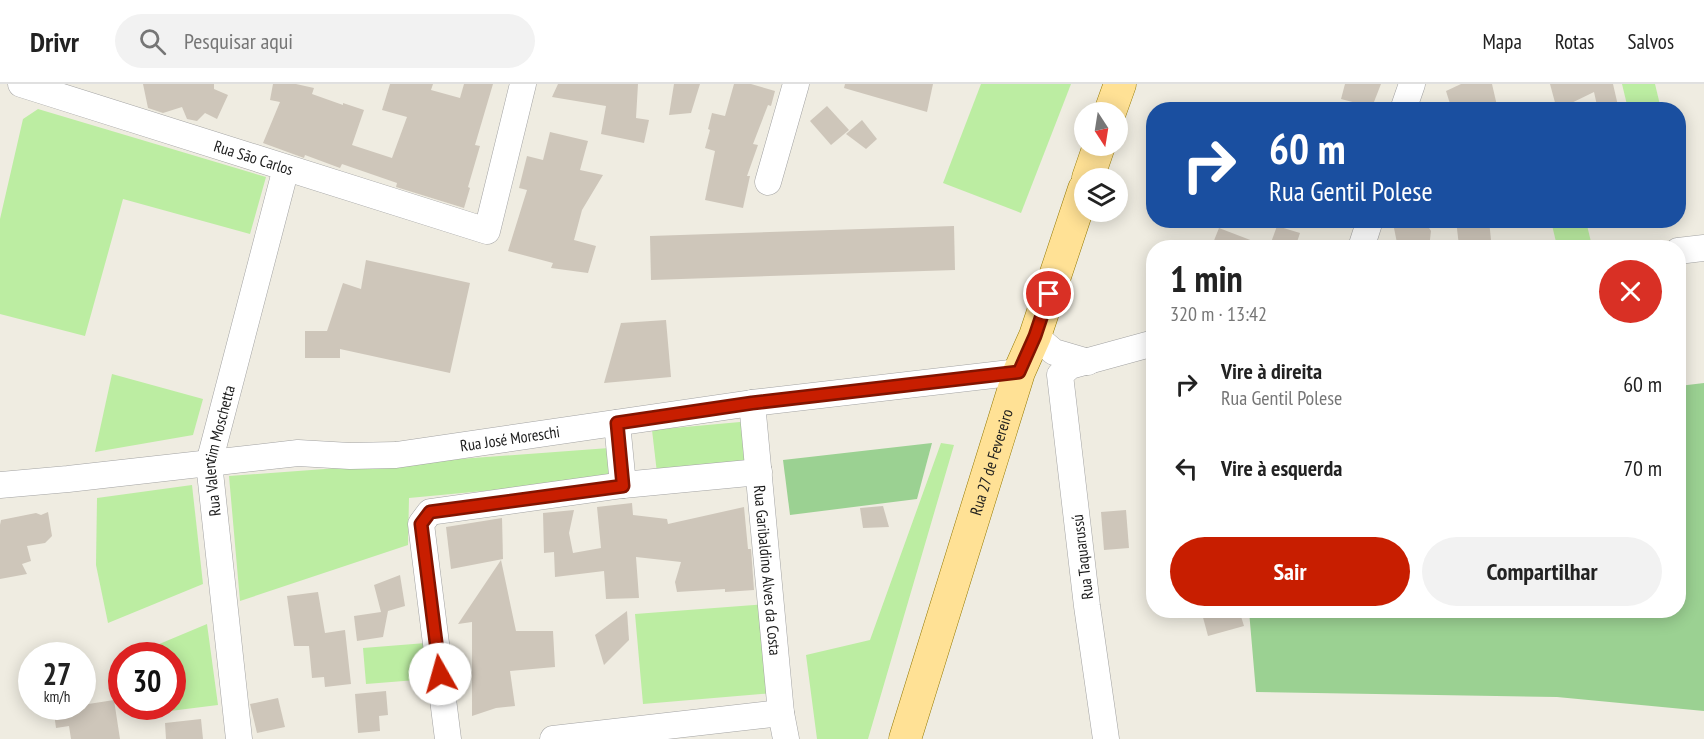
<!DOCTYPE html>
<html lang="pt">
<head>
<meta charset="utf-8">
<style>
	body { margin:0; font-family:"PT Sans Narrow",sans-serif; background:#f2f2f2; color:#222; height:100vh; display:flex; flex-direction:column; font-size:22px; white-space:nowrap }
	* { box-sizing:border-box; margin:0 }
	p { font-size:20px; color:#767676 }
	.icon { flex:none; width:33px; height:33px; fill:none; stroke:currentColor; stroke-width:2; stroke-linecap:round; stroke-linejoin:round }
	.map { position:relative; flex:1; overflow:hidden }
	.drawer { position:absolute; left:1146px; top:156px; width:540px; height:378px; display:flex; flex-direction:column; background:#fff; border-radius:24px; box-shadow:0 3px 15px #0003 }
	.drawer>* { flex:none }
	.banner { position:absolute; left:1146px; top:18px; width:540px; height:126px; border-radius:24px; box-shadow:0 3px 15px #0003; background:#1a4fa0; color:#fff; overflow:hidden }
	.needle { width:39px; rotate:168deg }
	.buttons { position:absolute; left:1074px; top:18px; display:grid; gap:12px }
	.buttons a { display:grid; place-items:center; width:54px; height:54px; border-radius:50%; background:#fff; box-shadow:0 3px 15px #0003; font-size:30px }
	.speed { position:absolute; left:18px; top:558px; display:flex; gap:12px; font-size:30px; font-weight:700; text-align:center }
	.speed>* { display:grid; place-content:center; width:78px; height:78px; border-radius:50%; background:#fff; box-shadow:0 3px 15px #0003; line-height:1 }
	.speed small { font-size:15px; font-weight:400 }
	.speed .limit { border:9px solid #d22; background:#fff; color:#111 }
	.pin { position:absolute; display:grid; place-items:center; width:51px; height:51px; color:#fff; margin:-26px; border:3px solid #fff; border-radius:50%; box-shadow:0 2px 6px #0007 }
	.me { position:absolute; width:66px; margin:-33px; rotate:353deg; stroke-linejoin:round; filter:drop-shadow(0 0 4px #0008) }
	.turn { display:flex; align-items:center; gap:21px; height:126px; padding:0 24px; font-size:27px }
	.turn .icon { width:78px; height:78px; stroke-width:2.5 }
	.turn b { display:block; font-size:42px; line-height:51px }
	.round { display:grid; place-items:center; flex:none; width:63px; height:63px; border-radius:32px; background:#f2f2f2 }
	.headline { display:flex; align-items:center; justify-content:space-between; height:102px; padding:0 24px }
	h1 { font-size:36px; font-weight:700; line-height:45px }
	.cta { display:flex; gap:12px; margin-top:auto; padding:12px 24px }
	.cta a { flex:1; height:69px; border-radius:36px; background:#c81e00; color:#fff; font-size:24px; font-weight:700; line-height:69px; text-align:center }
	.cta a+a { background:#f2f2f2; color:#222 }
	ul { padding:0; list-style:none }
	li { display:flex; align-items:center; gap:18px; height:84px; padding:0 24px }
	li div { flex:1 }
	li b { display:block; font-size:22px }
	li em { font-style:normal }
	header { display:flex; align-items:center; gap:36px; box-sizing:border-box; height:84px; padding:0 30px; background:#fff; border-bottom:2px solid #e0e0e0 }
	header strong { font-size:28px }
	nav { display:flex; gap:33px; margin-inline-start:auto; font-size:21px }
	.search { width:420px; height:54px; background:#f2f2f2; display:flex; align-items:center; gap:15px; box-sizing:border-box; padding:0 21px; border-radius:33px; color:#767676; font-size:22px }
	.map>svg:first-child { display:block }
	.grass { fill:#bceda2 }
	.forest { fill:#9bd192 }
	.building { fill:#cec6ba }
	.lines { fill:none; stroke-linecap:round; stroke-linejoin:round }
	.minor-casing { stroke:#a3a3a3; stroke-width:27 }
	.major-casing { stroke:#947900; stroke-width:33 }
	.minor { stroke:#fff; stroke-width:26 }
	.major { stroke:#ffe195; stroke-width:32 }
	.route-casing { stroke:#821400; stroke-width:15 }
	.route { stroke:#c81e00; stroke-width:10 }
	.labels { text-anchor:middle; stroke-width:4.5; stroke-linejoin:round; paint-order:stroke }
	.street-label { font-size:16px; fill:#1c1c1c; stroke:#fff }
</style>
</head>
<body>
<header>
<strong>Drivr</strong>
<div class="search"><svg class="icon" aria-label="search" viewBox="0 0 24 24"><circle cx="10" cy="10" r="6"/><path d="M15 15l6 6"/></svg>Pesquisar aqui</div>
<nav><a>Mapa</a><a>Rotas</a><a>Salvos</a></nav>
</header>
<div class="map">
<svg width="1704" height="655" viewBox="0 0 1704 655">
	<rect width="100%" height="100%" fill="#efece1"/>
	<g class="grass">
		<polygon points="981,0 1071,0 1021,129 943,99"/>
		<polygon points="1622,0 1655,0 1661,25 1628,25"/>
		<polygon points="38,25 266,93 250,150 123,115 85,252 0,230 0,135 23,35"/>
		<polygon points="1551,137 1586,137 1591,158 1557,162"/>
		<polygon points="112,290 203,315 193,351 95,368"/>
		<polygon points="751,337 755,379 657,389 652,346"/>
		<polygon points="941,359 954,361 868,655 817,655 806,571 870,556"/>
		<polygon points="609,364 611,395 409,414 408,461 240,517 229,392"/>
		<polygon points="192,401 203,500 108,539 96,481 97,414"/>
		<polygon points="766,520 773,609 643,620 635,530"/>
		<polygon points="207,540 218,621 138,631 136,623 172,622 172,572 133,571"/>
		<polygon points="426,559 429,595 366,600 363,564"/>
	</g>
	<g class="forest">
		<polygon points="1704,299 1704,627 1557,613 1256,608 1249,527 1678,526 1679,302"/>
		<polygon points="932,359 917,415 790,431 783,376"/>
	</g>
	<g class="building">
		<polygon points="143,0 214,0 214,5 228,11 217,35 205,29 197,37 187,35 182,23 163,29 148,24"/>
		<polygon points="273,0 296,0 314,4 312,10 343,21 343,19 364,26 352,61 392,74 407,33 382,26 390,0 433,0 431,6 460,14 464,0 493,0 475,61 480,62 468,103 470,104 464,124 396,103 397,99 342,80 340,84 305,71 304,74 263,59 280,18 270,16"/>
		<polygon points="558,0 638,0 636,34 649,36 644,59 601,50 606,22 552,13"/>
		<polygon points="674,0 700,0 691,29 669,31"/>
		<polygon points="734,0 751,0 775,7 771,22 768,21 753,60 758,61 747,92 750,92 743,124 705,116 715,67 705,64 710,46 708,45 712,29 725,32"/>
		<polygon points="845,0 933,0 927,28 844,4"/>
		<polygon points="1345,0 1381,0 1372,23 1341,15"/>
		<polygon points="1461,0 1492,0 1498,26 1452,26 1446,7"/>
		<polygon points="1550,0 1613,0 1619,26 1598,26 1594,8 1557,26"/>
		<polygon points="827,22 849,46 831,61 810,37"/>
		<polygon points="862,36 877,55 866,65 846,50"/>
		<polygon points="550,48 588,57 580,86 603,91 582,126 574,156 596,162 588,189 551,184 553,179 508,167 527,106 519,104 527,72 543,76"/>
		<polygon points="1404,136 1424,136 1431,147 1429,164 1398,164 1393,139"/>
		<polygon points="1456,136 1489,136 1491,156 1459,162"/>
		<polygon points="954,142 955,186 651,196 650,152"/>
		<polygon points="1277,142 1300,149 1295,164 1269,164"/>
		<polygon points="1219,144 1266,162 1266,164 1211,164"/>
		<polygon points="366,176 470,199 450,289 340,265 340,274 305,274 305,247 327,247 343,199 361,205"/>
		<polygon points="666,236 671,293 604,299 621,239"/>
		<polygon points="632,419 633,431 667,435 668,440 744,423 748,465 751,465 754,506 725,508 725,505 677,508 675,498 681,478 636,473 639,514 606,515 604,487 555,493 554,468 544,469 543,429 574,426 569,449 573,469 601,464 597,423"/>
		<polygon points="883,422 889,443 863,444 860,424"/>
		<polygon points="1126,426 1129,464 1104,466 1101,428"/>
		<polygon points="48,428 52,452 45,459 27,462 31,477 22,480 27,490 0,495 0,441 1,436 36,429 41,431"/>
		<polygon points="502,434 503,475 451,485 446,443"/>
		<polygon points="501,476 516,547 553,547 555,583 510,587 515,622 496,624 472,632 472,538 458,540"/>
		<polygon points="400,491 405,522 388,527 383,553 357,557 354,532 381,528 374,501"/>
		<polygon points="318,508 325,549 345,546 351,600 325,603 324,593 312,594 309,562 294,562 287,512"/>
		<polygon points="1201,526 1239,526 1244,542 1208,552"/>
		<polygon points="627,527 629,556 604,581 595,551"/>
		<polygon points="386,607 388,631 379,632 380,647 358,649 355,610"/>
		<polygon points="278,614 285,643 257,649 250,620"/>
		<polygon points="114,616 120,655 71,655 69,642 56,644 53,622 82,622 82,621"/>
		<polygon points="201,635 203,655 166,655 165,639"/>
	</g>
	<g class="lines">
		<defs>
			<g id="minor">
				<path id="s1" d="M21,0L487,147L523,0"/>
				<polyline points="1403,26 1412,0"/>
				<polyline points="768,98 796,0"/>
				<polyline points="1361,164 1370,136"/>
				<polyline points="1678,167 1704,164"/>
				<polyline points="1035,252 1054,268 1088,278"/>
				<path id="s2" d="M752,319L781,629L786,655"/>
				<polyline points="617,339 623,401"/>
				<path id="s3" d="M0,401L68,395L298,369L350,372L396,371L752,319L1019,288"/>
				<path id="s4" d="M239,655L209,379L286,84"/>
				<polyline points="448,655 421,440 430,428 623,401 759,388"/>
				<polyline points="553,655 781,629"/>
				<polyline points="1106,655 1087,522 1060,291 1070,282 1154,259"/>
			</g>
			<g id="major">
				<polyline points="1110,28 1120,0"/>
				<polyline points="1088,94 1099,62"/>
				<path id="s5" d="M905,655L1019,288L1035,252L1084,105"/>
			</g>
		</defs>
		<use href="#minor" class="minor-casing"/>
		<use href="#major" class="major-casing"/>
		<use href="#minor" class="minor"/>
		<use href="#major" class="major"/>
	</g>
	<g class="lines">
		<defs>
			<polyline id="route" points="440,590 421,440 430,428 623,402 617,339 752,319 1019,288 1035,252 1049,210"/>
		</defs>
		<use href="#route" class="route-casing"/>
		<use href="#route" class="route"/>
	</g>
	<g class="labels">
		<g class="street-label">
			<text dy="6" stroke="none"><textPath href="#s1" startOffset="244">Rua São Carlos</textPath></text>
			<text dy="6" stroke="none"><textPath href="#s3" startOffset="513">Rua José Moreschi</textPath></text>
			<text dy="6" stroke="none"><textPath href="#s4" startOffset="291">Rua Valentim Moschetta</textPath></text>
			<text dy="6" stroke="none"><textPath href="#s5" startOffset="290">Rua 27 de Fevereiro</textPath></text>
			<text transform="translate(1082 473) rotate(-97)" y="6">Rua Taquarussú</text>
			<text dy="6" stroke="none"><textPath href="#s2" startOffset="168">Rua Garibaldino Alves da Costa</textPath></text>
		</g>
	</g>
</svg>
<div class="buttons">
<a><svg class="needle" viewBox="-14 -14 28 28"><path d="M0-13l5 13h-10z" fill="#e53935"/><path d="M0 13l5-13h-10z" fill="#767676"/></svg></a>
<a><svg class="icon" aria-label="layers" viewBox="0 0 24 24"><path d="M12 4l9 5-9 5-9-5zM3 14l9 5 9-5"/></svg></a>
</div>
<div class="speed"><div>27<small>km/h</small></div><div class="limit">30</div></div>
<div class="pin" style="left:1049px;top:210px;background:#d93025"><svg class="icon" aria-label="arrive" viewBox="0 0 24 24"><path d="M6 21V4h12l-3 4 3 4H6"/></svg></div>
<svg class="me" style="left:440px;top:590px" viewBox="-20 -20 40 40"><circle r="19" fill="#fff"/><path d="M0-13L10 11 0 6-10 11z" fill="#c81e00"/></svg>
<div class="banner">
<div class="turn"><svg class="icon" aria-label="right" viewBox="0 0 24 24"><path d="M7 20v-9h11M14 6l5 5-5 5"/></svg><div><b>60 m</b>Rua Gentil Polese</div></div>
</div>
<section class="drawer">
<div class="headline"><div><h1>1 min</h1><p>320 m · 13:42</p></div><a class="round" style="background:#d93025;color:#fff"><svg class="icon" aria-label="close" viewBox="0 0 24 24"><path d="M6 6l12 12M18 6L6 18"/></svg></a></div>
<ul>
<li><svg class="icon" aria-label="right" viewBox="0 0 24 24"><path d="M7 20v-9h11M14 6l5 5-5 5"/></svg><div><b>Vire à direita</b><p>Rua Gentil Polese</p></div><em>60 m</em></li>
<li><svg class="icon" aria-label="left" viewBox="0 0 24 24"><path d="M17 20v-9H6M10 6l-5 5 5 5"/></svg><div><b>Vire à esquerda</b></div><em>70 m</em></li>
</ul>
<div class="cta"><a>Sair</a><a>Compartilhar</a></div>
</section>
</div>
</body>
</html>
